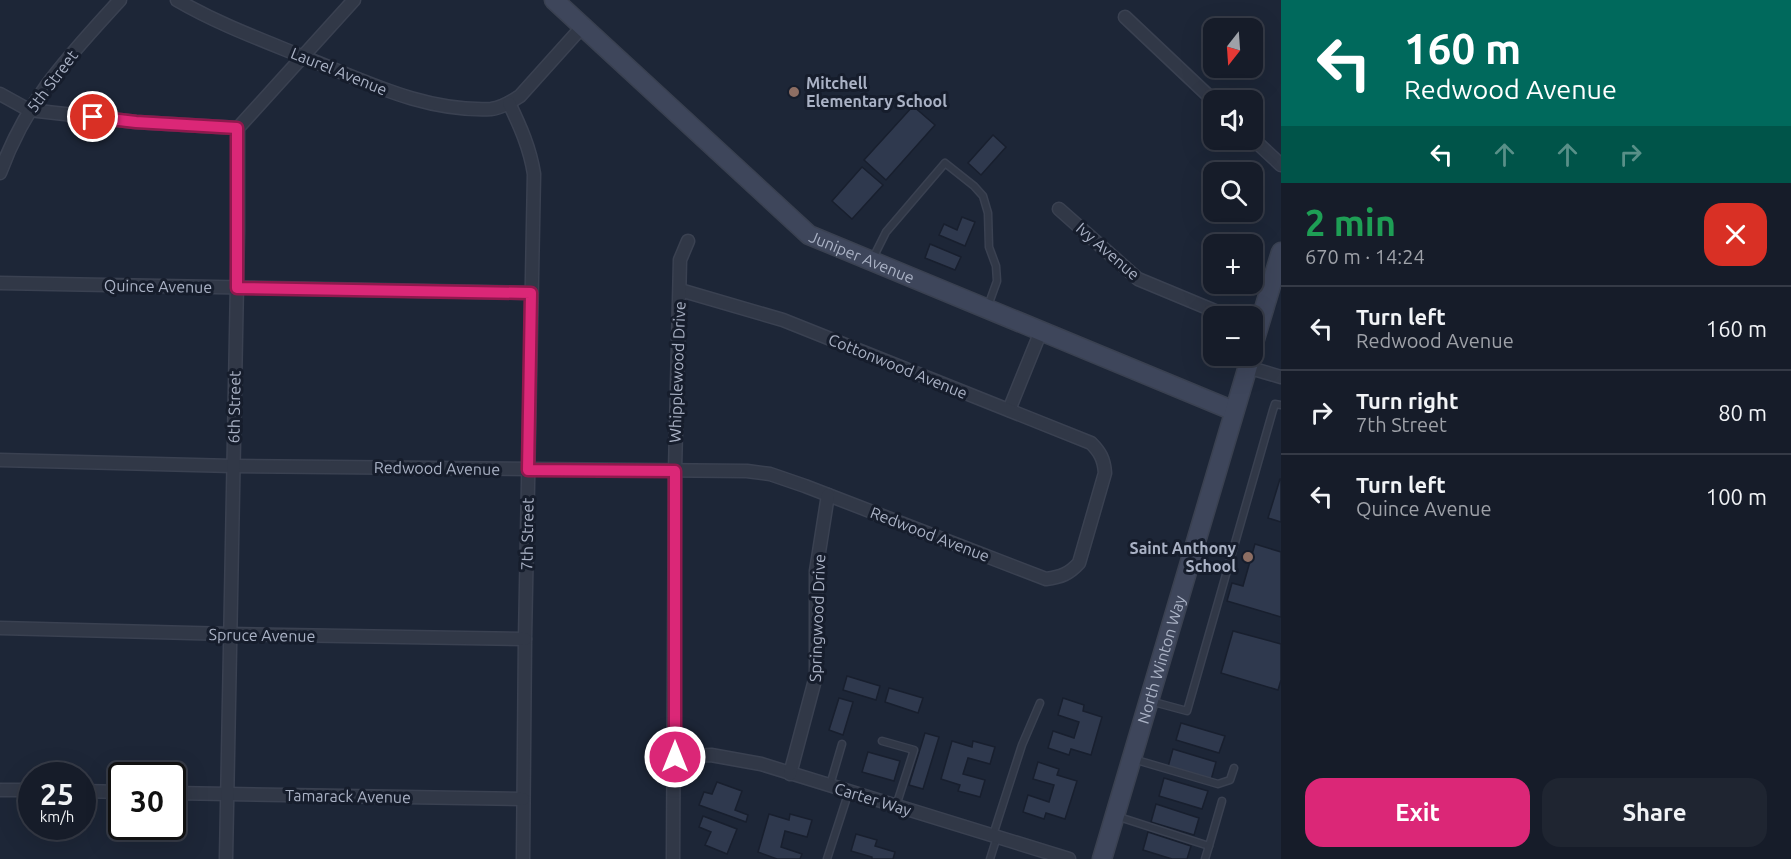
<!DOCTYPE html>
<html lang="en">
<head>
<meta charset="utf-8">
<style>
	body { margin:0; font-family:Ubuntu,sans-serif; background:#1f2531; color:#f1f3f6; height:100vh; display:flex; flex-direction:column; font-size:22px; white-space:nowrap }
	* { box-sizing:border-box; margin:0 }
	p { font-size:20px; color:#9ea1a8 }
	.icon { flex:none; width:33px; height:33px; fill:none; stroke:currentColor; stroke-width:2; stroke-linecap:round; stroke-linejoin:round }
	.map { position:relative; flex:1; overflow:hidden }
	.sheet { display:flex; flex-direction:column; background:#161c29; width:510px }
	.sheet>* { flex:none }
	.top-card { background:#00695c; color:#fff; overflow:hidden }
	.needle { width:39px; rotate:197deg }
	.buttons { position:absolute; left:1203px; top:18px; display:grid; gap:12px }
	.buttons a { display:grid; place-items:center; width:60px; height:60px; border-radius:12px; background:#161c29; box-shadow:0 6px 24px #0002,0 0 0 2px #353a46; font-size:30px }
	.speed { position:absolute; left:18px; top:762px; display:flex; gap:12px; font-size:30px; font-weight:700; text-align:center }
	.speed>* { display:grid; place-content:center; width:78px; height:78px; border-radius:50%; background:#161c29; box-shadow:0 6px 24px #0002,0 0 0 2px #353a46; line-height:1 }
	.speed small { font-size:15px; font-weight:400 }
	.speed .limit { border:3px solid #111; border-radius:9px; background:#fff; color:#111 }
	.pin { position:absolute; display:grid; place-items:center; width:51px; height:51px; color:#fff; margin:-26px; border:3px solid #fff; border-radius:50%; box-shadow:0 2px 6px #0007 }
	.me { position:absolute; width:66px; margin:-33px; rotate:0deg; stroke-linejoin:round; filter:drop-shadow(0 0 4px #0008) }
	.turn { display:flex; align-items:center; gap:21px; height:126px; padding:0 24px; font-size:27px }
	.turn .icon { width:78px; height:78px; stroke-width:2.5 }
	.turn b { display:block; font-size:42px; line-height:51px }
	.lanes { display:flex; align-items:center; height:57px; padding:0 24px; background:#0003; justify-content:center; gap:30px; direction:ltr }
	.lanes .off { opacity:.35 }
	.round { display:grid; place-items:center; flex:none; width:63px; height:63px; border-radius:18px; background:#1f2531 }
	.head { display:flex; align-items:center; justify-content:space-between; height:102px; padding:0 24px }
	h1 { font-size:36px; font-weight:600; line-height:45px; color:#1e9e55 }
	.cta { display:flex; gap:12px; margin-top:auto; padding:12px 24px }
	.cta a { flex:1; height:69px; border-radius:18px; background:#db2777; color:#fff; font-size:24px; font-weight:600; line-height:69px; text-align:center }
	.cta a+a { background:#1f2531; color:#f1f3f6 }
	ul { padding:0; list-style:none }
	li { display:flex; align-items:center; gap:18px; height:84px; padding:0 24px; border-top:2px solid #353a46 }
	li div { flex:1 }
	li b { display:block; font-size:22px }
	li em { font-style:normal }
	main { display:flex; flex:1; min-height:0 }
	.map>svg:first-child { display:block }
	.building { fill:#2f394e; stroke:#181f2e; stroke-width:1.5 }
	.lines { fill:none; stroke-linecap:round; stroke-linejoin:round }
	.lane-casing { stroke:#3a4151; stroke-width:9 }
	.street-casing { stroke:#3a4151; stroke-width:15 }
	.secondary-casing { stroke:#3a4151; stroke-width:21 }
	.lane { stroke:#313847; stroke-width:6 }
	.street { stroke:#313847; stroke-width:12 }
	.secondary { stroke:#3e465b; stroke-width:18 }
	.route-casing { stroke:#8e194d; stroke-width:15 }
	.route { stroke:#db2777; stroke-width:10 }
	.education-dot { fill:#8d6e63; stroke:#161d2c; stroke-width:2 }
	.labels { text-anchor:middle; stroke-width:6; stroke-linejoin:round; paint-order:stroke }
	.street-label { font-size:16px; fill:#aab2c5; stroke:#161d2c }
	.poi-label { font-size:16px; font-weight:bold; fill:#aab2c5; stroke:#161d2c; text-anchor:start }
</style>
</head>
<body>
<main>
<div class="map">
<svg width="1281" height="859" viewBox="0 0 1281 859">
	<rect width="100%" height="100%" fill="#1d2637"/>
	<g class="building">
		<polygon points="913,106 935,125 886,180 864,160"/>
		<polygon points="993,135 1006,147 981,175 968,163"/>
		<polygon points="862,167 883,185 852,219 832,201"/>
		<polygon points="962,217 975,222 965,246 939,235 944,224 957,230"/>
		<polygon points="930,244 961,257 955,270 925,258"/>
		<polygon points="1280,479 1281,479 1281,522 1268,518"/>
		<polygon points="1255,544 1281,552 1281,617 1227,601 1232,583 1243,586"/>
		<polygon points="1233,631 1281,644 1281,680 1278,690 1221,673"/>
		<polygon points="847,676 880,686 876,700 843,690"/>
		<polygon points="889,688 923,698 918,713 885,702"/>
		<polygon points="839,698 853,702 843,735 829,730"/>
		<polygon points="1063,698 1084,705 1083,711 1102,717 1091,755 1071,749 1069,755 1048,748 1053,731 1074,738 1079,722 1058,715"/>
		<polygon points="1181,723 1225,736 1219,753 1176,740"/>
		<polygon points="925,733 939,737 923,789 909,785"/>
		<polygon points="952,741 972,747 973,741 995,747 990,764 968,758 963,774 985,780 980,797 958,791 960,785 941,779"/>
		<polygon points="1173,749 1216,762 1211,780 1168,767"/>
		<polygon points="868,752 900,761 894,781 862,772"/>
		<polygon points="1038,762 1059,769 1057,775 1077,781 1065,819 1046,813 1044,819 1023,812 1028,795 1049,802 1054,785 1033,779"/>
		<polygon points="1164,778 1208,791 1202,809 1159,796"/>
		<polygon points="717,782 742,791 735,810 748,815 746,822 699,805 704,792 712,794"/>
		<polygon points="1156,804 1199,818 1194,835 1151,822"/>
		<polygon points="769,814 789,820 790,814 812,820 807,837 785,831 781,847 802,854 800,859 777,859 758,852"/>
		<polygon points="703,816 737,829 727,854 705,845 711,832 699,827"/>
		<polygon points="1148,832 1191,846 1187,859 1172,859 1143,850"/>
		<polygon points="856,834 877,840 875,846 895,852 893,859 872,859 872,857 851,851"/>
	</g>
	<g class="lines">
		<defs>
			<g id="lane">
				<polyline points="872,260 886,232 945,163 974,186 983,196 988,213 989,247 996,266 997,281 988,306"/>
				<polyline points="1150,701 1187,711 1273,410 1275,404 1281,405"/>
				<polyline points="882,741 914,750 896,806"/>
				<polyline points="1133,759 1218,784 1230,780 1234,768"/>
				<polyline points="830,785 842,744"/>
				<polyline points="1116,816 1209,846 1222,801"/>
				<polyline points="993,835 1022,745 1040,703"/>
				<polyline points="827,859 849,791"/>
				<polyline points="990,859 997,837"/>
				<polyline points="1205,859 1209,846"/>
			</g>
			<g id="street">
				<path d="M177,0C220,25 265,41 311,60C369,83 426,112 491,109C501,108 511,102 520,96L582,27"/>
				<polyline points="1125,17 1214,101"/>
				<polyline points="0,94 29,110 136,122 238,128"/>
				<path d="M509,103C520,126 530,148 534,174L525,639L523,859"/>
				<polyline points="1252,138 1281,165"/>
				<path d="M0,173C27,99 68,57 120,0"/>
				<polyline points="1059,209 1138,279 1227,316"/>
				<polyline points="0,283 531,293"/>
				<polyline points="1247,367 1281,377"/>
				<polyline points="1009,410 1041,331"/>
				<path d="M0,460L233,466L747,471L770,474L805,486L1046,579C1061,577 1069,574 1079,563L1105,473C1104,459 1100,452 1091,443L783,320L680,290"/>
				<polyline points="0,628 230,634 525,639"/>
				<polyline points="675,757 711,755 761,764 1069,859"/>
				<polyline points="790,774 816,676 816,571 828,495"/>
				<polyline points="0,790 32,790"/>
				<polyline points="82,791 122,792"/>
				<polyline points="172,793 523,799"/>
				<polyline points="226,859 238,230 238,128 354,0"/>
				<polyline points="673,859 675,471 680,260 688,241"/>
			</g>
			<g id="secondary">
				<path id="s1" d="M554,0L809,235L1234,411"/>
				<polyline points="1252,349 1281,252"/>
				<path id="s2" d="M1102,859L1251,356"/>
			</g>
		</defs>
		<use href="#lane" class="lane-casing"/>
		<use href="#street" class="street-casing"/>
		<use href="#secondary" class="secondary-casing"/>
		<use href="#lane" class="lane"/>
		<use href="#street" class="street"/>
		<use href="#secondary" class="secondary"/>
	</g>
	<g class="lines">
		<defs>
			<polyline id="route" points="93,117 136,122 237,128 237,288 531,293 528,470 675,471 675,757"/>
		</defs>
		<use href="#route" class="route-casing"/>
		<use href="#route" class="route"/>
	</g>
	<g class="education-dot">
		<circle cx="794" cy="92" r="6"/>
		<circle cx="1248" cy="557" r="6"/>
	</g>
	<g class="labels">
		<g class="street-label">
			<text transform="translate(339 71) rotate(22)" y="6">Laurel Avenue</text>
			<text transform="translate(52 81) rotate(-53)" y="6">5th Street</text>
			<text transform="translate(1108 251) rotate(41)" y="6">Ivy Avenue</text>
			<text dy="6" stroke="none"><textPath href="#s1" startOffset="404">Juniper Avenue</textPath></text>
			<text transform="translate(158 286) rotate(1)" y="6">Quince Avenue</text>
			<text transform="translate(898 366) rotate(22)" y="6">Cottonwood Avenue</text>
			<text transform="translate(677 372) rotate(-88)" y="6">Whipplewood Drive</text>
			<text transform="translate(234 407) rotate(-89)" y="6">6th Street</text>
			<text transform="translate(437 468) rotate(1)" y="6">Redwood Avenue</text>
			<text transform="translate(527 534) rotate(-89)" y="6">7th Street</text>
			<text transform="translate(930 534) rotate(21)" y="6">Redwood Avenue</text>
			<text transform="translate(817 618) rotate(-88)" y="6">Springwood Drive</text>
			<text transform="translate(262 635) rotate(1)" y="6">Spruce Avenue</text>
			<text dy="6" stroke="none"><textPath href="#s2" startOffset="208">North Winton Way</textPath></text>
			<text transform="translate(348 796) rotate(1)" y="6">Tamarack Avenue</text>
			<text transform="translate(873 799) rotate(17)" y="6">Carter Way</text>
		</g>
		<g class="poi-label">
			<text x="806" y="89">Mitchell<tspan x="806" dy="18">Elementary School</tspan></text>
			<text x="1236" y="554" text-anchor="end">Saint Anthony<tspan x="1236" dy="18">School</tspan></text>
		</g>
	</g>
</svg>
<div class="buttons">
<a><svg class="needle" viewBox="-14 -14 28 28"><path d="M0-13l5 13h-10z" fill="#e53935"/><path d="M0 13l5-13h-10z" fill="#9ea1a8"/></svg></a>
<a><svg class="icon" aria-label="sound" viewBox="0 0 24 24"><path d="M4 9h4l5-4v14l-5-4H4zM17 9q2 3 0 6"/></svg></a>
<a><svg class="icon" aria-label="search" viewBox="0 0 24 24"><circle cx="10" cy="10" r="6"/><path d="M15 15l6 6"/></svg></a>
<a>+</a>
<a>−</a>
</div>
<div class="speed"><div>25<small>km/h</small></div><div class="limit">30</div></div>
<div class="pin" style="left:93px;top:117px;background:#d93025"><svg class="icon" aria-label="arrive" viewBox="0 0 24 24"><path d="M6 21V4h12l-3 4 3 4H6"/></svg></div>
<svg class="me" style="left:675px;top:757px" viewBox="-20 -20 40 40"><circle r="17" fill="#db2777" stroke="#fff" stroke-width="3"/><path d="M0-11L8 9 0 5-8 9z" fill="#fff"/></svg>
</div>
<section class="sheet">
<div class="top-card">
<div class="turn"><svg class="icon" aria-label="left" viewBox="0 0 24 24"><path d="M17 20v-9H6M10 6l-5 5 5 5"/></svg><div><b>160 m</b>Redwood Avenue</div></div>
<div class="lanes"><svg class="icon" aria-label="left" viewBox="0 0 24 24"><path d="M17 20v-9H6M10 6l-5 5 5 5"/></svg><svg class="icon off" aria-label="ahead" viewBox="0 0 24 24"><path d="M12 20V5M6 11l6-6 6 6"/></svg><svg class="icon off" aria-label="ahead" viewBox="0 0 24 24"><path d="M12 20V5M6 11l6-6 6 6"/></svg><svg class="icon off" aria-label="right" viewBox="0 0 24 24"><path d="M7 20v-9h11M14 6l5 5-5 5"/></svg></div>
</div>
<div class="head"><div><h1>2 min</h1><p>670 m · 14:24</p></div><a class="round" style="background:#d93025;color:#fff"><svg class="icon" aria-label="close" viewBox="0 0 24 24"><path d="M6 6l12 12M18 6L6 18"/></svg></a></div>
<ul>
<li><svg class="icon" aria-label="left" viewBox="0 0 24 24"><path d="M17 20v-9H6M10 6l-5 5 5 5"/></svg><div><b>Turn left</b><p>Redwood Avenue</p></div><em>160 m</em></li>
<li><svg class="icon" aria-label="right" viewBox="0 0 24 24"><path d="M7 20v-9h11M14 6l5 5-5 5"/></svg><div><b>Turn right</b><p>7th Street</p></div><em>80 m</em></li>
<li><svg class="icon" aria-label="left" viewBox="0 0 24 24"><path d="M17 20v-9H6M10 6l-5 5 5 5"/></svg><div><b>Turn left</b><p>Quince Avenue</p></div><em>100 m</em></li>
</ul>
<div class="cta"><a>Exit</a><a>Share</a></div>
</section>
</main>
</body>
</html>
